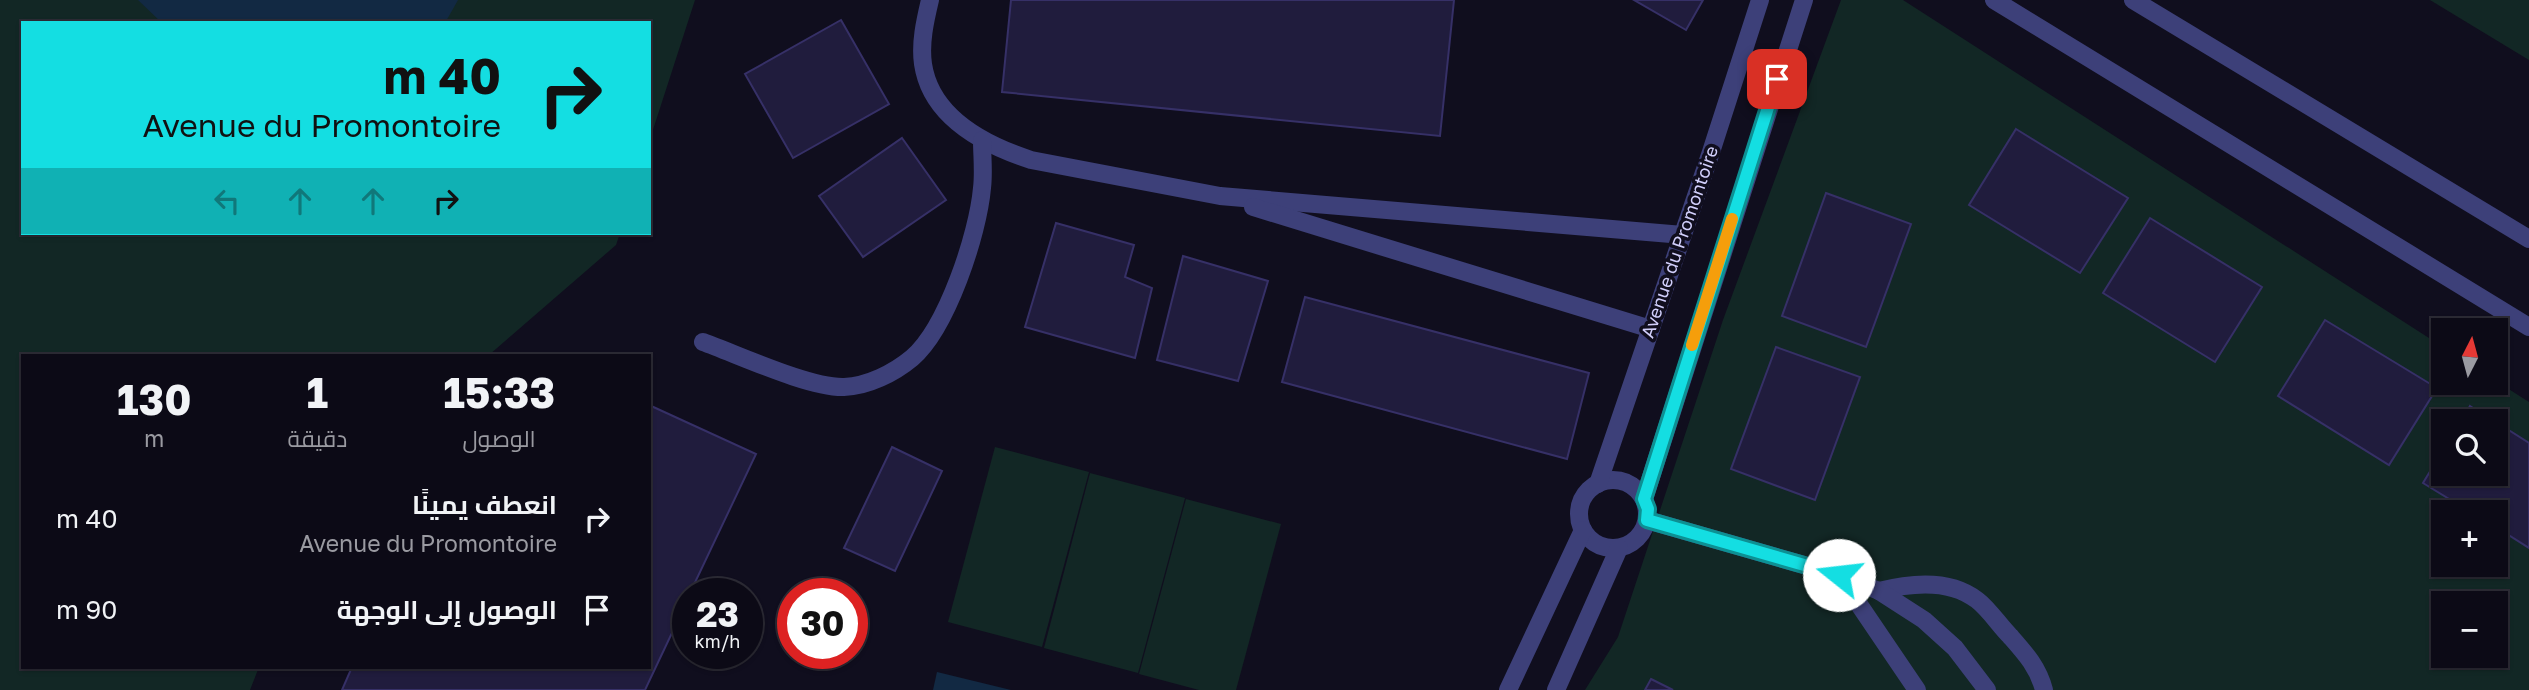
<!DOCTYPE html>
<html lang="ar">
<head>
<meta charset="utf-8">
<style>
	body { margin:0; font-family:"Golos Text",Cairo,sans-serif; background:#1a1823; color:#f1f3f6; direction:rtl; height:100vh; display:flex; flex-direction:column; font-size:26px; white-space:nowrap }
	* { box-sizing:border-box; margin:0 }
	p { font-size:23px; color:#9a9aa1 }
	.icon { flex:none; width:38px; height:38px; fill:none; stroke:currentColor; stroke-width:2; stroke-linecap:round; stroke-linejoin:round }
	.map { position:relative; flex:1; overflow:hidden; direction:ltr }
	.drawer { position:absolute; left:21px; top:354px; width:630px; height:315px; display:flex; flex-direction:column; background:#0c0a16; border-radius:0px; box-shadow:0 2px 5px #0004,0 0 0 2px #2c2b35; direction:rtl }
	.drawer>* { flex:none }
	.hud { position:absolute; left:21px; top:21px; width:630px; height:214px; border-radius:0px; box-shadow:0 2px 5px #0004,0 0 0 2px #2c2b35; direction:rtl; background:#14dee2; color:#111; overflow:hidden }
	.needle { width:46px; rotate:6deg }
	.tools { position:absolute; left:2431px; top:318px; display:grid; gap:14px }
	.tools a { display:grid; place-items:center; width:77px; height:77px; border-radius:0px; background:#0c0a16; box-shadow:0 2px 5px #0004,0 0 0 2px #2c2b35; font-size:35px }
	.speed { position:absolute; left:672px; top:578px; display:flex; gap:14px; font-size:35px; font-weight:700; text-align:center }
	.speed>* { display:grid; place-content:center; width:91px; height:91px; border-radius:50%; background:#0c0a16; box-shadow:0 2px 5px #0004,0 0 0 2px #2c2b35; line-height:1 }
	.speed small { font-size:18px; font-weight:400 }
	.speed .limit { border:10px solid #d22; background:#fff; color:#111 }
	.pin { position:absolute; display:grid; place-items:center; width:60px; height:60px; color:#fff; margin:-30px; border-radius:14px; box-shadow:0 4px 10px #0006 }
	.me { position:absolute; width:77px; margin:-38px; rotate:286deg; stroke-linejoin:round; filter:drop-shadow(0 0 5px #0008) }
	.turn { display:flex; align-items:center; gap:24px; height:147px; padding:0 35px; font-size:32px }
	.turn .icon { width:91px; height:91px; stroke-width:2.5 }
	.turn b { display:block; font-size:49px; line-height:60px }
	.lanes { display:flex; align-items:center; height:66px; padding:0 35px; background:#0003; justify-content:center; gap:35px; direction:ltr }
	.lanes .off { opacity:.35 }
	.eta { display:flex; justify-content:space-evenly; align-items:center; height:119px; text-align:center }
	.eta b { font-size:42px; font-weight:700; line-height:49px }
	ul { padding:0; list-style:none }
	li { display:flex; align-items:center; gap:21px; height:91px; padding:0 35px }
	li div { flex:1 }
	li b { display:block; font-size:26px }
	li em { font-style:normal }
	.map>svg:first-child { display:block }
	.green { fill:#122725; fill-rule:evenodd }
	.water { fill:#122943 }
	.building { fill:#201c3d; stroke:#363067; stroke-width:2 }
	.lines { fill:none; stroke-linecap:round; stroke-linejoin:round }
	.lane { stroke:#3d4079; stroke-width:18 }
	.street { stroke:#3d4079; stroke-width:18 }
	.route-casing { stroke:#0d9093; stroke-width:18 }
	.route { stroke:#14dee2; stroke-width:12 }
	.slow { stroke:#f59e0b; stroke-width:12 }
	.labels { text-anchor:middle; stroke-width:7; stroke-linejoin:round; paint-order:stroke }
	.street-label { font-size:18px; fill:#d1cffb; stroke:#100e1e }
</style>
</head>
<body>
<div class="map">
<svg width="2529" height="690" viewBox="0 0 2529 690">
	<rect width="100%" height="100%" fill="#100e1e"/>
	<g class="green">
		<polygon points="0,0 695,0 649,142 649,23 23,23 23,233 620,233 616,245 489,355 23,355 23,667 259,667 250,690 0,690"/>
		<path d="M1841,0H1903L2443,347V383H2496V381L2529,402V690H1585L1618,637L1723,320ZM2443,422H2496V474H2443ZM2443,513H2496V565H2443ZM2443,604H2496V656H2443Z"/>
		<polygon points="2430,0 2529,0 2529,60"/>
		<polygon points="995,447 1089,472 1042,647 948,622"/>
		<polygon points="1090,473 1185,498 1138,673 1044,648"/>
		<polygon points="1186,499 1281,524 1236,690 1199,690 1139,674"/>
	</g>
	<g class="water">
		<polygon points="138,0 458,0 445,23 162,23"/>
		<polygon points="937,672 1011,690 933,690"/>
	</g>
	<g class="building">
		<polygon points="1011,0 1454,0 1440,136 1002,92"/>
		<polygon points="1634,0 1703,0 1686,30"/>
		<polygon points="841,20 889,104 793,158 745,74"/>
		<polygon points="2016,129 2128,198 2080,273 1969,205"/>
		<polygon points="902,138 946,200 863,257 819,196"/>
		<polygon points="1826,193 1911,224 1866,347 1782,316"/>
		<polygon points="2150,218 2262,287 2215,362 2103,293"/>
		<polygon points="1056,223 1134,245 1125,277 1152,288 1135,358 1025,327"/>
		<polygon points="1183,256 1268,281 1238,381 1157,360"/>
		<polygon points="1305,297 1589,373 1567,459 1282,382"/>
		<polygon points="2325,320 2437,388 2389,465 2278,396"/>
		<polygon points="1776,347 1860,377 1815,500 1731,469"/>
		<polygon points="649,405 756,454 690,593 688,593 688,599 645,690 342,690 352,667 649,667"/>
		<polygon points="2470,406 2495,422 2461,422"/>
		<polygon points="2496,422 2529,443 2529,548 2496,527 2496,513 2472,513 2423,483 2443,450 2443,474 2496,474"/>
		<polygon points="892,447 942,471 895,571 844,548"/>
		<polygon points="1651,679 1673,690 1645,690"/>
	</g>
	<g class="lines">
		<g class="lane">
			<polyline points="1839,575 1917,690"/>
			<path d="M1879,591C1910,583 1950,579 1977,600C1989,609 1999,625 2010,636C2025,653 2038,667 2044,690"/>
		</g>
		<g class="street">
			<path d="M930,0C925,21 920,43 923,64C931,118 985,145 1031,160L1220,196L1683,235"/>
			<polyline points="1994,0 2529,327"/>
			<polyline points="2133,0 2529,239"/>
			<polyline points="1253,207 1651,329"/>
			<path d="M703,342C739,355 809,388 844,387C868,386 894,373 912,358C947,328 978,234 982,188C984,172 982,156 982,140"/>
			<circle cx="1613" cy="514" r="34"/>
			<polyline points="1598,484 1711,152 1760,0"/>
			<polyline points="1644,499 1804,0"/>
			<polyline points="1647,520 1839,575 1879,591 1924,620 1955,648 1987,690"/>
			<polyline points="1508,690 1583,530"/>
			<polyline points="1556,690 1619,548"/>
		</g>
	</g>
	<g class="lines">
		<defs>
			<polyline id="route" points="1777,79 1644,499 1648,509 1647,520 1839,575"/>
		</defs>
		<use href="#route" class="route-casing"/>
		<use href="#route" class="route"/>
		<polyline class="slow" points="1692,345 1732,219"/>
	</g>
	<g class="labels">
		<g class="street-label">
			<text transform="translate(1680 242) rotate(-71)" y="6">Avenue du Promontoire</text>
		</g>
	</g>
</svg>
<div class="tools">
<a><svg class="needle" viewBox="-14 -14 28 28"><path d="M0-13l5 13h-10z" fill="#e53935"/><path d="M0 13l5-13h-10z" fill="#9a9aa1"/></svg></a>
<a><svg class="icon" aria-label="search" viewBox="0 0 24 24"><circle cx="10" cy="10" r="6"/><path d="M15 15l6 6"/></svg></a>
<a>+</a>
<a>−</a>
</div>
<div class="speed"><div>23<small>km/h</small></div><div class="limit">30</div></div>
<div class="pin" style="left:1777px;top:79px;background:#d93025"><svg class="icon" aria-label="arrive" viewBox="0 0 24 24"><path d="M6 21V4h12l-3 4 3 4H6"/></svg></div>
<svg class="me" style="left:1839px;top:575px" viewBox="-20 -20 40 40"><circle r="19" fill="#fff"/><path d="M0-13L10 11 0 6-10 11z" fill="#14dee2"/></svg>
<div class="hud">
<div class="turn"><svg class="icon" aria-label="right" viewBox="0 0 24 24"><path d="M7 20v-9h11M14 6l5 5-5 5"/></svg><div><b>40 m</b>Avenue du Promontoire</div></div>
<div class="lanes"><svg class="icon off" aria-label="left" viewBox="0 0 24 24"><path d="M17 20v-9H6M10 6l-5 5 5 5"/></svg><svg class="icon off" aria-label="ahead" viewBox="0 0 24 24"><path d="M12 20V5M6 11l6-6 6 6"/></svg><svg class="icon off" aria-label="ahead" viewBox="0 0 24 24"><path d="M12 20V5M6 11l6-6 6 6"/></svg><svg class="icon" aria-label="right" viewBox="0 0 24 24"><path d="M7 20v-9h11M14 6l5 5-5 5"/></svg></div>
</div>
<section class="drawer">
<div class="eta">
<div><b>15:33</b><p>الوصول</p></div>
<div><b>1</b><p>دقيقة</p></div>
<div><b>130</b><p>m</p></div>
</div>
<ul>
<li><svg class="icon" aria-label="right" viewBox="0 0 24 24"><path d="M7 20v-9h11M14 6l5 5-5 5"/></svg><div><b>انعطف يمينًا</b><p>Avenue du Promontoire</p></div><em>40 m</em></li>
<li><svg class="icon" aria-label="arrive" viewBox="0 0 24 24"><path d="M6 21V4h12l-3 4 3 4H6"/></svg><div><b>الوصول إلى الوجهة</b></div><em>90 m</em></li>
</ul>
</section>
</div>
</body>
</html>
